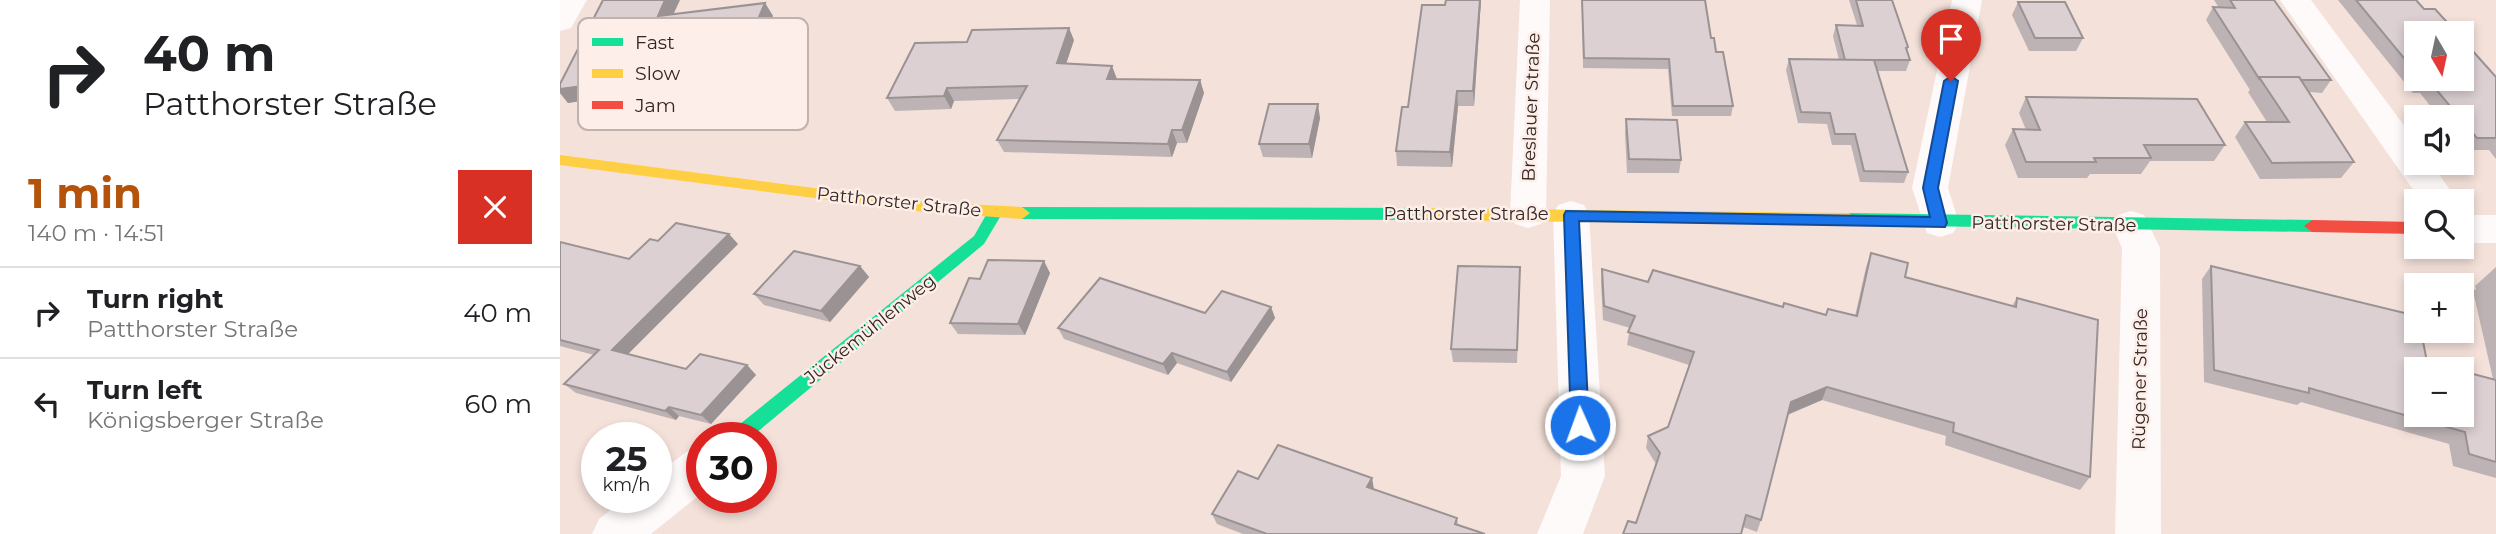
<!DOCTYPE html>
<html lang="en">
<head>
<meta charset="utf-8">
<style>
	body { margin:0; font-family:Montserrat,sans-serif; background:#f2f2f2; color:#202124; height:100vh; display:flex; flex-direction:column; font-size:26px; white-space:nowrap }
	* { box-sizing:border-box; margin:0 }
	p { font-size:23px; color:#757577 }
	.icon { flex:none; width:38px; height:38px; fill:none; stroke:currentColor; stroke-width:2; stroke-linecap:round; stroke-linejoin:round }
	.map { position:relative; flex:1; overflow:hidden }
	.sheet { display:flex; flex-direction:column; background:#fff; width:560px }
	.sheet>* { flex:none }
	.hud { background:#fff; color:#202124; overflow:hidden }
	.needle { width:46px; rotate:171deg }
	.fabs { position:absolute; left:1844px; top:21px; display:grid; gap:14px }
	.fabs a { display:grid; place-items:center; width:70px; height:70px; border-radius:0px; background:#fff; box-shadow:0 4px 10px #0003; font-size:35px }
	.speed { position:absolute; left:21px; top:422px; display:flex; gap:14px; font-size:35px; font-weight:700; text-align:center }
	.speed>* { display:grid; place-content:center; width:91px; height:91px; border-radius:50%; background:#fff; box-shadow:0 4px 10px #0003; line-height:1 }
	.speed small { font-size:18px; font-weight:400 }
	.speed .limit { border:10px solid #d22; background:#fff; color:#111 }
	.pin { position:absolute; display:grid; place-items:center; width:60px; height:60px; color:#fff; margin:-72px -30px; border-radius:50% 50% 50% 0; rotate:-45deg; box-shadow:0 0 7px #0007 }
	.pin .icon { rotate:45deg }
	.me { position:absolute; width:77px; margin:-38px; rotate:358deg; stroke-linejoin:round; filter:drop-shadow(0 0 5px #0008) }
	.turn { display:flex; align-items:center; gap:24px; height:147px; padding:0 28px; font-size:32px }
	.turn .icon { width:91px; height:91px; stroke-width:2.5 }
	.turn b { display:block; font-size:49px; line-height:60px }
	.round { display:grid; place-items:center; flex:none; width:74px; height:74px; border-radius:0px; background:#f2f2f2 }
	.summary { display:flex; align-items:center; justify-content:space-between; height:119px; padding:0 28px }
	h1 { font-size:42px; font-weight:700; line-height:52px; color:#b45309 }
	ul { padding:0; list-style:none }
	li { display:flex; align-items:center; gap:21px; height:91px; padding:0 28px; border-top:2px solid #e0e0e0 }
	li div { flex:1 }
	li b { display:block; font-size:26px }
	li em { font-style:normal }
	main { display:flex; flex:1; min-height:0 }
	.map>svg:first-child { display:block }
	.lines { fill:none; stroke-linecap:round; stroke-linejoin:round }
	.street { fill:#fdfaf9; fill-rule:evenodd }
	.fast { fill:#16e098; fill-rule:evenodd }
	.slow { fill:#ffcf43; fill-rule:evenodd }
	.jam { fill:#f24e42; fill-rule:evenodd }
	.wall { fill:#bdb3b5 }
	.shaded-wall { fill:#9a9293 }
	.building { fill:#dcd0d2; stroke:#9a9293; stroke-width:2 }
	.route { fill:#1a73e8; stroke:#114b97; stroke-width:2 }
	.labels { text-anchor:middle; stroke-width:5; stroke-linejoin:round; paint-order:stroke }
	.street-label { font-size:18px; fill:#332722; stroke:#fdeee9 }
	.key { fill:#fdeee9; stroke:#c0b2ad; stroke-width:2 }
	.key-label { font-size:19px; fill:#332722 }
</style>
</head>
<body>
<main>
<section class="sheet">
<div class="hud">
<div class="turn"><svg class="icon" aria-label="right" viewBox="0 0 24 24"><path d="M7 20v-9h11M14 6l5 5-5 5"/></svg><div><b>40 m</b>Patthorster Straße</div></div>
</div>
<div class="summary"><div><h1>1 min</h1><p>140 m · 14:51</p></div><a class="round" style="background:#d93025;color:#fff"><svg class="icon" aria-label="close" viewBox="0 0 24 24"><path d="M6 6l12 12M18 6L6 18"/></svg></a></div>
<ul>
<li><svg class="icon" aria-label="right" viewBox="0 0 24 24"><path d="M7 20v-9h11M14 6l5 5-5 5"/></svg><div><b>Turn right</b><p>Patthorster Straße</p></div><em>40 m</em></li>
<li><svg class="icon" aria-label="left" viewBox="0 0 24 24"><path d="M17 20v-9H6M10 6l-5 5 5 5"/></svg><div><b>Turn left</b><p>Königsberger Straße</p></div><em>60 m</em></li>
</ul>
</section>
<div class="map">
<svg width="1936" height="534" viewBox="0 0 1936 534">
	<rect width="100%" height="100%" fill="#f4e1da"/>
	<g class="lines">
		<g class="street">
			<polygon points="0,0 27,0 11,28 0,31"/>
			<polygon points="960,0 990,0 986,214 981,224 968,228 955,224 950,214"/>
			<polygon points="1392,0 1422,0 1388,188 1399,223 1393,233 1380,237 1367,233 1352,188"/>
			<polygon points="1720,0 1751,0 1857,143 1857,163 1871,163 1898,201 1861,201"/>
			<polygon points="1011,201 1024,205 1029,215 1045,476 1023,534 977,534 1001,476 993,215 998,205"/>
			<polygon points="1571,211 1584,215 1600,248 1601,534 1555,534 1562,248 1552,225 1558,215"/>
			<rect x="1902" y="215" width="34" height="28"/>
			<polygon points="142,446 142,493 91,534 32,534 39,519 67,497 96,497 96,475 126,452"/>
		</g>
		<g class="fast">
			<polygon points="435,206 443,212 424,244 190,438 167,438 170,432 414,236 430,208"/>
			<polygon points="462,207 869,208 877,214 869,220 462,219 454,213"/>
			<polygon points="1289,213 1752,220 1760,226 1752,232 1289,225 1281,219"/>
		</g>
		<g class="slow">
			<polygon points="0,155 354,201 462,207 470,213 462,219 354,211 0,165"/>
			<polygon points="869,208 1289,213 1297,219 1289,225 869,220 861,214"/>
		</g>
		<polygon class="jam" points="1752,220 1857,222 1857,234 1752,232 1744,226"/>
	</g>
	<g class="wall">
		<polygon points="886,0 921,0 914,106 898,106 892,167 837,166 836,151 848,107 885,5"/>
		<polygon points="1022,0 1145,0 1151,38 1173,106 1171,116 1112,116 1108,69 1023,68"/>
		<polygon points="1289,0 1332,0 1348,47 1347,51 1350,60 1346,71 1317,71 1348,172 1344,183 1300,182 1291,145 1272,145 1267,124 1238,123 1226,70 1229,59 1279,60 1273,36 1276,25 1297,25"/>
		<polygon points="1654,0 1714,0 1771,80 1762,93 1749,92 1794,162 1781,178 1700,179 1675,137 1685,122 1707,122 1688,92 1690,90 1646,20 1653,7 1659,8"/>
		<polygon points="1778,0 1856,0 1864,9 1857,33 1857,79 1902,79 1936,77 1936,159 1929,150 1906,150 1902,146 1902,117 1879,117 1860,93 1853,93"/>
		<polygon points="1458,2 1523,38 1516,51 1469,51 1452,15"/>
		<polygon points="205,3 213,16 174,112 162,124 113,117 103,105 105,102 57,95 8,103 0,93 0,84 114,14"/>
		<polygon points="514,40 506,64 557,79 640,80 644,93 627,143 617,143 612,157 444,152 437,140 460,99 394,101 391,109 335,111 327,98"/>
		<polygon points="1466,97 1665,145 1654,161 1590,161 1581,174 1530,174 1527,178 1458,178 1445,145 1453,129 1466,130 1459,113"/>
		<polygon points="760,118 752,158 703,157 699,144"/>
		<polygon points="1066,119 1121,160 1119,173 1067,173 1065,133"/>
		<polygon points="98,241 178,244 68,354 126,369 187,365 196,375 151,424 119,416 116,420 16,393 4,384 34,355 0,346 0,242 69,259"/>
		<polygon points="1311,253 1345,277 1452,306 1457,298 1530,477 1520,490 1385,445 1386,436 1262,400 1228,415 1201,520 1197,532 1183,527 1076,523 1096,464 1086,448 1088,436 1108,427 1129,365 1067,345 1070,328 1043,320 1041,283 1042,269 1088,282 1266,315 1295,316 1306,267"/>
		<polygon points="300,266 309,277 270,322 204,305 194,294"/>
		<polygon points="1651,266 1867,362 1933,379 1913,291 1916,289 1915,286 1936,267 1936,478 1893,466 1889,444 1741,402 1737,405 1644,382 1642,279"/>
		<polygon points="960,267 957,363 893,362 891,349"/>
		<polygon points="490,273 465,335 398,334 390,323 420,279"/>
		<polygon points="711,307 715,318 671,382 617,363 608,375 504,339 498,328 645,313"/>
		<polygon points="698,479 814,489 897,518 898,525 925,534 683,534 657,524 652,514"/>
	</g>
	<g class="shaded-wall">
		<polygon points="105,0 120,0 107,28 98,16"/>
		<polygon points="920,0 921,0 914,106 913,91"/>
		<polygon points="205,3 213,16 174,112 162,124 152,111"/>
		<polygon points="509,28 514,40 502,76 497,63"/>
		<polygon points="552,66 557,79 547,79"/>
		<polygon points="640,80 644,93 627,143 622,130"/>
		<polygon points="46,83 57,95 8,103 0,93 0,89"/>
		<polygon points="387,88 394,101 391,109 384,96"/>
		<polygon points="897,91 898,106 892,167 890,152"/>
		<polygon points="758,104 760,118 752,158 749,144"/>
		<polygon points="612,130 617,143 612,157 608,144"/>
		<polygon points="169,234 178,244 63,359 52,350"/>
		<polygon points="484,261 490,273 465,335 458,324"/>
		<polygon points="300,266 309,277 270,322 261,311"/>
		<polygon points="711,307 715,318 671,382 667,372"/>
		<polygon points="612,353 617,363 608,375 603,364"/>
		<polygon points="187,365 196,375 151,424 141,415"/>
		<polygon points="1267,387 1262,400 1226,415 1231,402"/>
		<polygon points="109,407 119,416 116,420 105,411"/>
		<polygon points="812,478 814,489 809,497 807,487"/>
	</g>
	<g class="building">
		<polygon points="43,0 105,0 98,16 205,3 164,99 152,111 103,105 114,91 46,83 0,89 0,84"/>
		<polygon points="886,0 920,0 913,91 897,91 890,152 836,151 842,107 848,107 862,5 885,5"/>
		<polygon points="1022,0 1145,0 1151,38 1154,38 1156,52 1163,52 1173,106 1113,106 1109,59 1024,58"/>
		<polygon points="1296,0 1332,0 1348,47 1346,48 1350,60 1285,60 1276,25 1303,26"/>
		<polygon points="1670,0 1714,0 1771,80 1741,80 1739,77 1699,77 1700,80 1653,7 1675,8"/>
		<polygon points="1796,0 1856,0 1864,9 1875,9 1897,33 1857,33 1857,74"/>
		<polygon points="1458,2 1505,2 1523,38 1475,38"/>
		<polygon points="509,28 497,63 552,66 547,79 640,80 622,130 612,130 608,144 437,140 467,86 387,88 384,96 327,98 355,43 407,42 412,30"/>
		<polygon points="1902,39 1936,77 1936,138 1917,138 1902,121 1902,117 1899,117 1870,82 1863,81 1860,79 1902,79"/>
		<polygon points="1229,59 1314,60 1348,172 1304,171 1295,134 1275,134 1270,113 1241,112"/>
		<polygon points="1699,77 1739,77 1794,162 1712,163 1685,122 1729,122"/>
		<polygon points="1466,97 1637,99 1665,145 1584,145 1591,158 1534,158 1536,162 1466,162 1453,129 1480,130"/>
		<polygon points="709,104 758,104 749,144 699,144"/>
		<polygon points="1066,119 1117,120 1121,160 1069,159"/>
		<polygon points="116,223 169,234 52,350 126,369 140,354 187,365 141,415 109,407 105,411 4,384 39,350 0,340 0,242 69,259 90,239 98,241"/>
		<polygon points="234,251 300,266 261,311 194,294"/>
		<polygon points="1311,253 1348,263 1345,277 1456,307 1457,298 1538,320 1530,477 1393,432 1394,423 1267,387 1231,402 1201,520 1186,515 1181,534 1063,534 1068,521 1076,523 1100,453 1088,436 1108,427 1134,352 1068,332 1075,316 1044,306 1042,269 1088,282 1093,270 1223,307 1224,303 1266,315 1268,309 1297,316"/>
		<polygon points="428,260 484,261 458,324 390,323 409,278 420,279"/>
		<polygon points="898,266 960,267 957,350 891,349"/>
		<polygon points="1651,266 1857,316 1857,331 1861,331 1867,362 1895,369 1857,369 1857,415 1902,415 1902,371 1936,380 1936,462 1909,454 1905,432 1749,388 1749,393 1654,370"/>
		<polygon points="540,278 645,313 662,291 711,307 667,372 612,353 603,364 498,328"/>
		<polygon points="718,445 812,478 807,487 897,518 895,524 925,534 707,534 652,514 678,471 698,479"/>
	</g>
	<polygon class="route" points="1391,76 1398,81 1378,188 1387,223 1385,227 1019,221 1029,425 1026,430 1020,432 1014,430 1011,425 1004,215 1006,211 1370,217 1363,188 1384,81"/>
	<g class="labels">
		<g class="street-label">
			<text transform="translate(971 107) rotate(-88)" y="6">Breslauer Straße</text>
			<text transform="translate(339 202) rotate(6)" y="6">Patthorster Straße</text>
			<text x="906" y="220">Patthorster Straße</text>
			<text transform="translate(1494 224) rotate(1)" y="6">Patthorster Straße</text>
			<text transform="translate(310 329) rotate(-39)" y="6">Jückemühlenweg</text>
			<text transform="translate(1580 379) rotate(-89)" y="6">Rügener Straße</text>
		</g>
	</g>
	<rect x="18" y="18" width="230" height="112" rx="10" class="key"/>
	<rect x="32" y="38" width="31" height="8" fill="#16e098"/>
	<rect x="32" y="69" width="31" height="9" fill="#ffcf43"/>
	<rect x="32" y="101" width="31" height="8" fill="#f24e42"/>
	<g class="key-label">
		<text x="75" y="49">Fast</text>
		<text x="75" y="80">Slow</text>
		<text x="75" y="112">Jam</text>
	</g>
</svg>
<div class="fabs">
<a><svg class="needle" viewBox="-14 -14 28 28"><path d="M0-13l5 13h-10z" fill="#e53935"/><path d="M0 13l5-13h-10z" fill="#757577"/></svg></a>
<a><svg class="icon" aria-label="sound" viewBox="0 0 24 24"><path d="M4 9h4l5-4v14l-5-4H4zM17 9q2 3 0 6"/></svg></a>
<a><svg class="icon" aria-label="search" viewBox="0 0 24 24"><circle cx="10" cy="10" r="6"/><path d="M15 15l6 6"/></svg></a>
<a>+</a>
<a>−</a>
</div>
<div class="speed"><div>25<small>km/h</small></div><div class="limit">30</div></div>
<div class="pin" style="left:1391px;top:81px;background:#d93025"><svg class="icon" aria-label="arrive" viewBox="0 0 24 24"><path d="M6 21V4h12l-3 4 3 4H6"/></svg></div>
<svg class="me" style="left:1020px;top:425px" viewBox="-20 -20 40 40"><circle r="17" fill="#1a73e8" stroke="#fff" stroke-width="3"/><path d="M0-11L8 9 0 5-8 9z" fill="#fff"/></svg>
</div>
</main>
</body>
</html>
